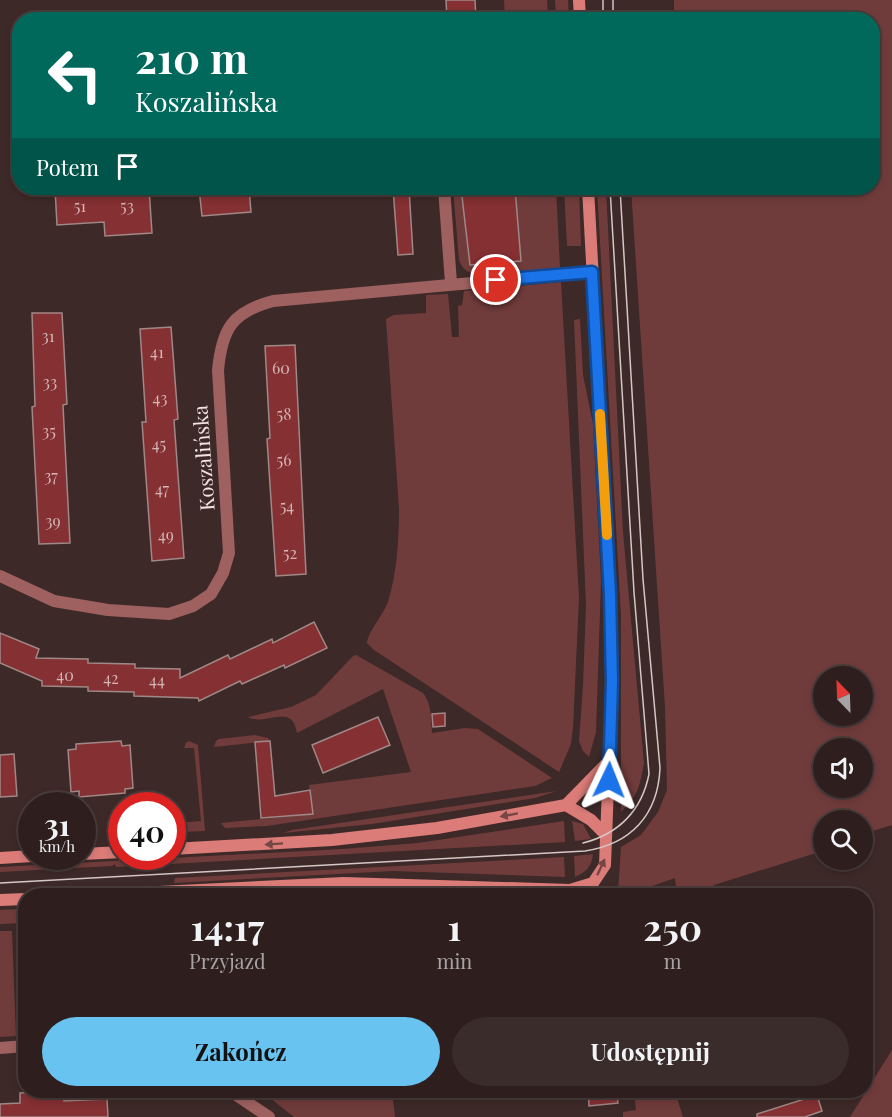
<!DOCTYPE html>
<html lang="pl">
<head>
<meta charset="utf-8">
<style>
	body { margin:0; font-family:"Playfair Display",serif; background:#3a2c2b; color:#f1f3f6; height:100vh; display:flex; flex-direction:column; font-size:22px; white-space:nowrap }
	* { box-sizing:border-box; margin:0 }
	p { font-size:20px; color:#a7a2a4 }
	.icon { flex:none; width:33px; height:33px; fill:none; stroke:currentColor; stroke-width:2; stroke-linecap:round; stroke-linejoin:round }
	.map { position:relative; flex:1; overflow:hidden }
	.panel { position:absolute; left:18px; top:888px; width:855px; height:210px; display:flex; flex-direction:column; background:#2e1f1e; border-radius:24px; box-shadow:0 3px 9px #0003,0 0 0 2px #493d3c }
	.panel>* { flex:none }
	.guide { position:absolute; left:12px; top:12px; width:868px; height:183px; border-radius:24px; box-shadow:0 3px 9px #0003,0 0 0 2px #493d3c; background:#00695c; color:#fff; overflow:hidden }
	.needle { width:39px; rotate:337deg }
	.buttons { position:absolute; left:813px; top:666px; display:grid; gap:12px }
	.buttons a { display:grid; place-items:center; width:60px; height:60px; border-radius:50%; background:#2e1f1e; box-shadow:0 3px 9px #0003,0 0 0 2px #493d3c; font-size:30px }
	.speed { position:absolute; left:18px; top:792px; display:flex; gap:12px; font-size:30px; font-weight:700; text-align:center }
	.speed>* { display:grid; place-content:center; width:78px; height:78px; border-radius:50%; background:#2e1f1e; box-shadow:0 3px 9px #0003,0 0 0 2px #493d3c; line-height:1 }
	.speed small { font-size:15px; font-weight:400 }
	.speed .limit { border:9px solid #d22; background:#fff; color:#111 }
	.pin { position:absolute; display:grid; place-items:center; width:51px; height:51px; color:#fff; margin:-26px; border:3px solid #fff; border-radius:50%; box-shadow:0 2px 6px #0007 }
	.me { position:absolute; width:66px; margin:-33px; rotate:2deg; stroke-linejoin:round; filter:drop-shadow(0 0 4px #0008) }
	.turn { display:flex; align-items:center; gap:21px; height:126px; padding:0 24px; font-size:27px }
	.turn .icon { width:78px; height:78px; stroke-width:2.5 }
	.turn b { display:block; font-size:42px; line-height:51px }
	.then { display:flex; align-items:center; height:57px; padding:0 24px; background:#0003; gap:12px; font-size:22px }
	.eta { display:flex; justify-content:space-evenly; align-items:center; height:102px; text-align:center }
	.eta b { font-size:36px; font-weight:700; line-height:42px }
	.button { display:flex; gap:12px; margin-top:auto; padding:12px 24px }
	.button a { flex:1; height:69px; border-radius:36px; background:#69c3f1; color:#111; font-size:24px; font-weight:700; line-height:69px; text-align:center }
	.button a+a { background:#3a2c2b; color:#f1f3f6 }
	.map>svg:first-child { display:block }
	.green { fill:#703c3b; fill-rule:evenodd }
	.building { fill:#853032; stroke:#a08886; stroke-width:1.5 }
	.lines { fill:none; stroke-linecap:round; stroke-linejoin:round }
	.street { stroke:#9e615f; stroke-width:12 }
	.secondary { stroke:#dc7c79; stroke-width:12 }
	.tram { stroke:#d5c7c6; stroke-width:1.5 }
	.oneway { fill:#754644 }
	.route-casing { stroke:#114b97; stroke-width:15 }
	.route { stroke:#1a73e8; stroke-width:10 }
	.slow { stroke:#f59e0b; stroke-width:10 }
	.labels { text-anchor:middle; stroke-width:4.5; stroke-linejoin:round; paint-order:stroke }
	.number-label { font-size:16px; fill:#d5b6b6 }
	.street-label { font-size:20px; fill:#f0e3e2; stroke:#3d2928 }
</style>
</head>
<body>
<div class="map">
<svg width="892" height="1117" viewBox="0 0 892 1117">
	<rect width="100%" height="100%" fill="#3d2928"/>
	<g class="green">
		<polygon points="504,0 547,0 548,19 505,19"/>
		<polygon points="555,0 568,0 569,19 556,19"/>
		<path d="M674,0H892V825L863,834L862,820H824L823,845L815,848L816,853L714,885L711,896L689,895L686,892L677,895L675,878L638,891L618,893L621,847L641,835L658,812L667,790L665,707L631,188H873V20L674,19ZM824,676H862V716H824ZM824,748H862V788H824Z"/>
		<path d="M453,188H461L470,265L486,264V274C473,274 464,274 459,260Z"/>
		<polygon points="515,188 556,188 560,268 513,272 504,262 521,261"/>
		<polygon points="564,188 579,188 581,246 567,246"/>
		<path d="M597,188H606L623,532L644,763C640,786 638,796 621,812V616Z"/>
		<path d="M561,282L579,598L573,728L571,744L559,772L374,650L367,643C368,632 383,615 388,602C397,572 399,540 399,509L386,319L394,315L426,313V295L448,294L452,337H459L458,306L462,305L464,291Z"/>
		<polygon points="580,319 583,375 593,424 601,581 596,732 589,757 583,751 579,741 583,686 586,605 574,320"/>
		<path d="M356,655L423,693C432,704 431,720 432,733L465,728L478,729L552,778L535,786L267,826L225,828L221,823L313,814L309,785L411,772L383,689L297,733C292,701 266,727 248,717L291,707L316,695L353,656Z"/>
		<polygon points="255,735 268,738 270,741 214,747 216,741 219,739"/>
		<polygon points="189,741 198,745 205,831 178,832 177,823 201,821 194,748 184,748 186,743"/>
		<polygon points="557,791 535,798 372,824 283,833 292,830"/>
		<polygon points="564,821 565,842 116,867 115,864 112,866 0,872 0,867 342,849 418,843"/>
		<polygon points="572,821 583,824 591,839 575,841"/>
		<path d="M593,854C592,866 586,872 575,877L574,856Z"/>
		<polygon points="564,857 565,877 393,871 174,883 175,878"/>
		<polygon points="353,893 413,895 267,895"/>
		<polygon points="25,909 25,923 0,924 0,910"/>
		<polygon points="19,930 25,930 26,1035 23,1035"/>
		<polygon points="0,931 12,931 16,1036 0,1037"/>
		<polygon points="892,1050 892,1117 850,1117"/>
		<polygon points="261,1091 392,1091 395,1117 294,1117"/>
		<polygon points="634,1091 675,1091 683,1117 623,1117 623,1112 636,1110"/>
	</g>
	<g class="building">
		<polygon points="446,0 475,0 476,20 447,20"/>
		<polygon points="55,188 102,188 102,190 149,188 152,233 105,236 104,222 57,225"/>
		<polygon points="199,188 249,188 251,212 202,216"/>
		<polygon points="393,188 409,188 413,254 398,255"/>
		<polygon points="461,188 515,188 521,261 470,265"/>
		<polygon points="32,313 62,313 67,404 63,405 70,543 39,544 32,407 35,406"/>
		<polygon points="171,327 178,419 174,420 184,558 152,561 142,422 146,422 140,329"/>
		<polygon points="295,345 306,574 276,576 267,439 270,438 265,346"/>
		<polygon points="314,622 327,648 285,668 284,665 242,684 240,681 199,701 198,698 134,696 134,692 88,691 88,687 42,686 42,681 0,663 0,633 39,649 36,658 88,659 88,663 135,664 135,668 180,669 180,678 228,655 230,659 272,639 273,643"/>
		<polygon points="445,713 445,726 433,727 432,714"/>
		<polygon points="378,717 390,745 323,773 312,745"/>
		<polygon points="121,741 122,746 130,745 133,788 125,789 125,793 79,797 79,791 71,792 68,750 76,749 76,744"/>
		<polygon points="270,741 275,796 310,790 313,814 261,818 255,742"/>
		<polygon points="14,754 17,796 0,797 0,755"/>
		<polygon points="63,1090 64,1101 107,1099 108,1117 0,1117 0,1104 20,1103 20,1093"/>
		<polygon points="588,1090 616,1090 618,1103 589,1106"/>
		<polygon points="817,1095 822,1111 805,1117 757,1117 757,1114"/>
	</g>
	<g class="lines">
		<g class="street">
			<polyline points="444,188 451,283"/>
			<path d="M0,576L54,601L108,610L169,614L193,606L211,594L223,573L229,553L218,370C222,329 232,312 273,301L592,272"/>
			<polyline points="0,1048 26,1046"/>
			<polyline points="229,1090 269,1117"/>
		</g>
		<g class="secondary">
			<polyline points="579,0 580,20"/>
			<polyline points="566,805 591,820 606,835"/>
			<polyline points="172,849 332,840 437,828 566,805 610,760"/>
			<polyline points="82,854 122,852"/>
			<polyline points="0,858 32,856"/>
			<polyline points="77,896 344,883 570,890 593,883 605,865 612,682 610,594 588,188"/>
			<polyline points="0,900 26,899"/>
		</g>
		<g class="tram">
			<polyline points="603,0 603,20"/>
			<polyline points="613,0 613,20"/>
			<path d="M583,843C619,834 642,810 649,774L634,592L610,188"/>
			<path d="M0,883L585,851C631,844 658,815 660,768L643,579L620,188"/>
		</g>
	</g>
	<defs><path id="oneway-solid" d="M-6-.8H1V-3.2L6.5 0L1 3.2V.8H-6Z" transform="scale(1.5)"/></defs>
	<g class="oneway">
		<use href="#oneway-solid" transform="translate(509 815) rotate(170)"/>
		<use href="#oneway-solid" transform="translate(274 844) rotate(176)"/>
		<use href="#oneway-solid" transform="translate(601 867) rotate(-65)"/>
	</g>
	<g class="lines">
		<defs>
			<polyline id="route" points="496,280 592,272 610,594 612,682 609,780"/>
		</defs>
		<use href="#route" class="route-casing"/>
		<use href="#route" class="route"/>
		<polyline class="slow" points="600,414 607,535"/>
	</g>
	<g class="labels">
		<g class="number-label">
			<text x="80" y="212">51</text>
			<text x="127" y="212">53</text>
			<text x="48" y="342">31</text>
			<text x="157" y="358">41</text>
			<text x="281" y="374">60</text>
			<text x="50" y="388">33</text>
			<text x="160" y="404">43</text>
			<text x="284" y="420">58</text>
			<text x="49" y="437">35</text>
			<text x="159" y="450">45</text>
			<text x="284" y="466">56</text>
			<text x="51" y="482">37</text>
			<text x="162" y="495">47</text>
			<text x="287" y="512">54</text>
			<text x="53" y="527">39</text>
			<text x="166" y="541">49</text>
			<text x="290" y="559">52</text>
			<text x="65" y="681">40</text>
			<text x="111" y="684">42</text>
			<text x="157" y="686">44</text>
		</g>
		<g class="street-label">
			<text transform="translate(204 458) rotate(-94)" y="7">Koszalińska</text>
		</g>
	</g>
</svg>
<div class="buttons">
<a><svg class="needle" viewBox="-14 -14 28 28"><path d="M0-13l5 13h-10z" fill="#e53935"/><path d="M0 13l5-13h-10z" fill="#a7a2a4"/></svg></a>
<a><svg class="icon" aria-label="sound" viewBox="0 0 24 24"><path d="M4 9h4l5-4v14l-5-4H4zM17 9q2 3 0 6"/></svg></a>
<a><svg class="icon" aria-label="search" viewBox="0 0 24 24"><circle cx="10" cy="10" r="6"/><path d="M15 15l6 6"/></svg></a>
</div>
<div class="speed"><div>31<small>km/h</small></div><div class="limit">40</div></div>
<div class="pin" style="left:496px;top:280px;background:#d93025"><svg class="icon" aria-label="arrive" viewBox="0 0 24 24"><path d="M6 21V4h12l-3 4 3 4H6"/></svg></div>
<svg class="me" style="left:609px;top:780px" viewBox="-20 -20 40 40"><path d="M0-17L14 15 0 8-14 15z" fill="#1a73e8" stroke="#fff" stroke-width="4"/></svg>
<div class="guide">
<div class="turn"><svg class="icon" aria-label="left" viewBox="0 0 24 24"><path d="M17 20v-9H6M10 6l-5 5 5 5"/></svg><div><b>210 m</b>Koszalińska</div></div>
<div class="then">Potem<svg class="icon" aria-label="arrive" viewBox="0 0 24 24"><path d="M6 21V4h12l-3 4 3 4H6"/></svg></div>
</div>
<section class="panel">
<div class="eta">
<div><b>14:17</b><p>Przyjazd</p></div>
<div><b>1</b><p>min</p></div>
<div><b>250</b><p>m</p></div>
</div>
<div class="button"><a>Zakończ</a><a>Udostępnij</a></div>
</section>
</div>
</body>
</html>
